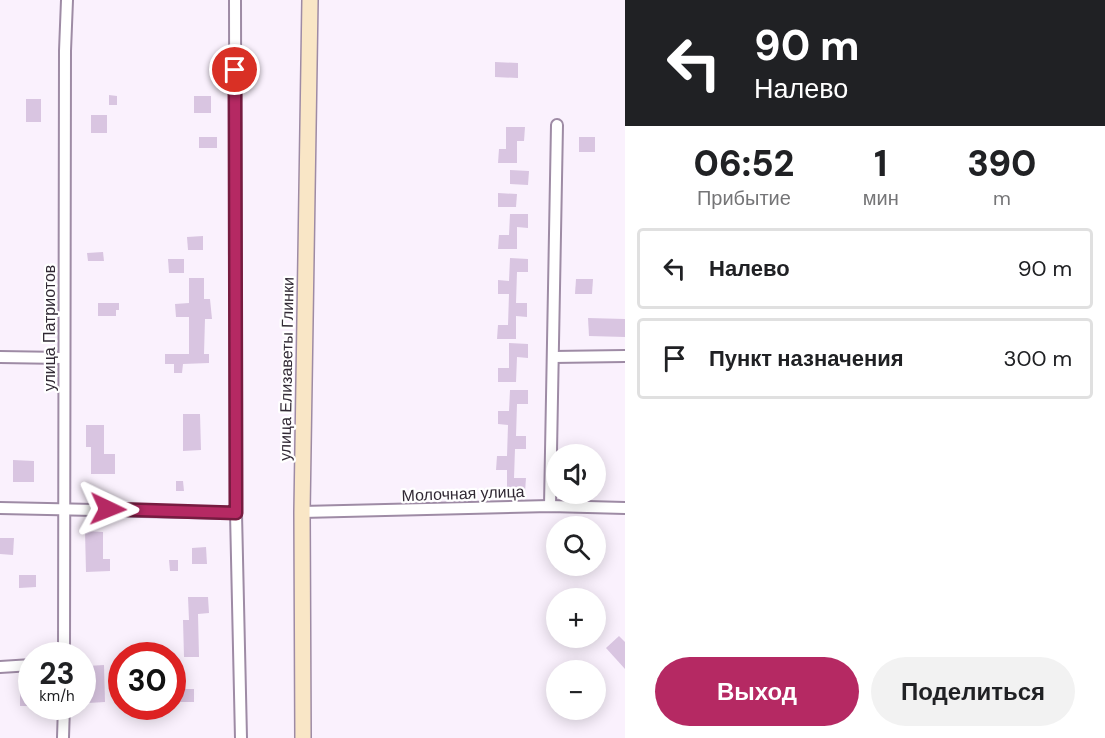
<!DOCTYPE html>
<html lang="ru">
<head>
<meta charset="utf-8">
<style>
	body { margin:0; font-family:"DM Sans",sans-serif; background:#f2f2f2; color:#202124; height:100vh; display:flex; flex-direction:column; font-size:22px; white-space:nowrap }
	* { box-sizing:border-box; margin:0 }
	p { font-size:20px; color:#757577 }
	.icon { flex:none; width:33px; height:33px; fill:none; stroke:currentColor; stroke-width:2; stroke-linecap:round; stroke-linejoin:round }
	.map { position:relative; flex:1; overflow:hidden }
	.details { display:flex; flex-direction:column; background:#fff; width:480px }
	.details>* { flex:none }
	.hud { background:#202124; color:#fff; overflow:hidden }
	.buttons { position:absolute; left:546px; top:444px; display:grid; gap:12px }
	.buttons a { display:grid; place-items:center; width:60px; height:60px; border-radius:50%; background:#fff; box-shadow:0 3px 15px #0003; font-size:30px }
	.speed { position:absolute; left:18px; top:642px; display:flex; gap:12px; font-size:30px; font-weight:700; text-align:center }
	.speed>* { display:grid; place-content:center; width:78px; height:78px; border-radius:50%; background:#fff; box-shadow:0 3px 15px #0003; line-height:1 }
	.speed small { font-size:15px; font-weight:400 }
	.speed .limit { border:9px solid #d22; background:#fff; color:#111 }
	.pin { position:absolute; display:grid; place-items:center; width:51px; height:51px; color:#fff; margin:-26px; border:3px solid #fff; border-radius:50%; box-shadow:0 2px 6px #0007 }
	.me { position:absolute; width:66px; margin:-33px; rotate:92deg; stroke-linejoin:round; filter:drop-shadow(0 0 4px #0008) }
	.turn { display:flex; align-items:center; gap:21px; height:126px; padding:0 30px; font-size:27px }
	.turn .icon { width:78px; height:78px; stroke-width:2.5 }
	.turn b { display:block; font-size:42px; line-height:51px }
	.eta { display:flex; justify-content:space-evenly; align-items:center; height:102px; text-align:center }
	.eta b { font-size:36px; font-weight:800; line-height:42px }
	.action { display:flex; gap:12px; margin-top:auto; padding:12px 30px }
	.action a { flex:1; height:69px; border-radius:36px; background:#b52963; color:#fff; font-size:24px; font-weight:800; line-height:69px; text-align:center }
	.action a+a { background:#f2f2f2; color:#202124 }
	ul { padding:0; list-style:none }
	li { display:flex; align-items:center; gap:18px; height:81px; margin:0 12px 9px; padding:0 18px; border:3px solid #e0e0e0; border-radius:6px }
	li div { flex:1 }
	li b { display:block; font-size:22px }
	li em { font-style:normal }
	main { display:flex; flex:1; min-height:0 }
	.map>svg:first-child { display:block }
	.building { fill:#d9c5e1 }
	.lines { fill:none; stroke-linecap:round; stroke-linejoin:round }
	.street-casing { stroke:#9e8ba5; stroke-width:14 }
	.secondary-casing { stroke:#9e8ba5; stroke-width:18 }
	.street { stroke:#fff; stroke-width:10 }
	.secondary { stroke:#f9e6c6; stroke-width:15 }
	.route-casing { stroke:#761b40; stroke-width:15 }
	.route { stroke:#b52963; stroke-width:10 }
	.labels { text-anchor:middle; stroke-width:4.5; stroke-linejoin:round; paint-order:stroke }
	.street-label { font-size:16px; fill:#312934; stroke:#fff }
</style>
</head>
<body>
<main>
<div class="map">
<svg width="625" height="738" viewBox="0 0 625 738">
	<rect width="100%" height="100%" fill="#faf1fd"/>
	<g class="building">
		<polygon points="495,62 518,63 518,78 495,77"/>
		<polygon points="109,95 117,96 117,105 109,105"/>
		<rect x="194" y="96" width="17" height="17"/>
		<rect x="26" y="99" width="15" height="23"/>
		<rect x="91" y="115" width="16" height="18"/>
		<polygon points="506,127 525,127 524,141 517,141 517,163 498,163 499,149 506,149"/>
		<rect x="199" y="137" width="18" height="11"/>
		<rect x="579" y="137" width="16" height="15"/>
		<polygon points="510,170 529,171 528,185 510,184"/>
		<polygon points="498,193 517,194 516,207 498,207"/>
		<polygon points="510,214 528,214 528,228 517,227 517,249 498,249 499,235 509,235"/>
		<polygon points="203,236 203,250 188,250 187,237"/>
		<polygon points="103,252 104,261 88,261 87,253"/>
		<polygon points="510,258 528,259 528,272 517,272 516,303 527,303 527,317 516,316 516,339 497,339 498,325 508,325 509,294 498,294 498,280 509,281"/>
		<polygon points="168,259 184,259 184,273 169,273"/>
		<polygon points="189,278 204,278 204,299 210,299 212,319 205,319 204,354 209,354 209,363 183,364 182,373 174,373 174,364 165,364 165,354 189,354 189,317 176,317 175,304 189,303"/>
		<polygon points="576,279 593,279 592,294 575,294"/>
		<polygon points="98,303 119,303 119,310 116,310 116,316 98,316"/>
		<polygon points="588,318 625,319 625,337 589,336"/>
		<polygon points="509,343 528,344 528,358 517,357 516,382 498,382 498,368 509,368"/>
		<polygon points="510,390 528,390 528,404 517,404 516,436 526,436 526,449 515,449 514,478 526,478 525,492 507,491 507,470 496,470 497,456 507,456 508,425 498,424 498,411 509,411"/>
		<polygon points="183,414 200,414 201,450 183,451"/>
		<polygon points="86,425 104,425 104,454 115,454 115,474 91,474 91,447 86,447"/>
		<polygon points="13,460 34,461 34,482 13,482"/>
		<polygon points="176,481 183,481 184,491 176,491"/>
		<polygon points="85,531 103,532 103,559 110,559 110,571 86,572"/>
		<polygon points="0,538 14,538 13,555 0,554"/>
		<polygon points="206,547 207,564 192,564 192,548"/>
		<polygon points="169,560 178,560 178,571 170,571"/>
		<polygon points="19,575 36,575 36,587 19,588"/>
		<polygon points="188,597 208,597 209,613 198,614 199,657 184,657 183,620 189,620"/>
		<polygon points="619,636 625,642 625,669 606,648"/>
		<polygon points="104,665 105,702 88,703 87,666"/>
		<rect x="176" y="689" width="18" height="13"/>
		<rect x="20" y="693" width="12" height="13"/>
	</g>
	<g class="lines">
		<defs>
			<g id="street">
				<polyline points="235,0 236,513 241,738"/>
				<polyline points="0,357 63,358"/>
				<polyline points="553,357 625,356"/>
				<polyline points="550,506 557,125"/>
				<polyline points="0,508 236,513"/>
				<polyline points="302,512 550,506 625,508"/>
				<polyline points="64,656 65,51 67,0"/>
				<polyline points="0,667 32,665"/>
				<polyline points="63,738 64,706"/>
			</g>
			<polyline id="secondary" points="303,738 302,512 310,0"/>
		</defs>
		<use href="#street" class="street-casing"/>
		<use href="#secondary" class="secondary-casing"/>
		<use href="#street" class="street"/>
		<use href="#secondary" class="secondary"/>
	</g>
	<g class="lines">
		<defs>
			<polyline id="route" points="108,509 236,513 235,70"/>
		</defs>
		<use href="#route" class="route-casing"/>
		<use href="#route" class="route"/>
	</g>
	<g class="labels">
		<g class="street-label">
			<text transform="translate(49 328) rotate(-90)" y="6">улица Патриотов</text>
			<text transform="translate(286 369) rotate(-89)" y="6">улица Елизаветы Глинки</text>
			<text transform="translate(463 493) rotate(-2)" y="6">Молочная улица</text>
		</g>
	</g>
</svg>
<div class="buttons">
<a><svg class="icon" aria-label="sound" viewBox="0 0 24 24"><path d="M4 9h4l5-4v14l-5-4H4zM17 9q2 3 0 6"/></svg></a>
<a><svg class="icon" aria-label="search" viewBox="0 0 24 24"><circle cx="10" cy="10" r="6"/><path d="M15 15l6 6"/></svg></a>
<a>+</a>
<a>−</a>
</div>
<div class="speed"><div>23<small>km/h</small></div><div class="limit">30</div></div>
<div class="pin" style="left:235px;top:70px;background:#d93025"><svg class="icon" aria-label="arrive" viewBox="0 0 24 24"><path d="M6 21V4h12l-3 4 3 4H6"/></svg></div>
<svg class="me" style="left:108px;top:509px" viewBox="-20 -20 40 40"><path d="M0-17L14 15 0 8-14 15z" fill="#b52963" stroke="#fff" stroke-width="4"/></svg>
</div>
<section class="details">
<div class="hud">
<div class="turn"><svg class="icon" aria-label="left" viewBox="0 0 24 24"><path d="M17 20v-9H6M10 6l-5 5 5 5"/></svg><div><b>90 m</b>Налево</div></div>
</div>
<div class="eta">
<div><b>06:52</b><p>Прибытие</p></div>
<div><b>1</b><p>мин</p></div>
<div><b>390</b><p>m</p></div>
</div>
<ul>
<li><svg class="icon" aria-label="left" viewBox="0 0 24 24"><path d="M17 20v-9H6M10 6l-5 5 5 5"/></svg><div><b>Налево</b></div><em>90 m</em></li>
<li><svg class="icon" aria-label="arrive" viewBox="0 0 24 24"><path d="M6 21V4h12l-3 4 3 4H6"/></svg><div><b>Пункт назначения</b></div><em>300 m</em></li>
</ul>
<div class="action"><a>Выход</a><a>Поделиться</a></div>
</section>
</main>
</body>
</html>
